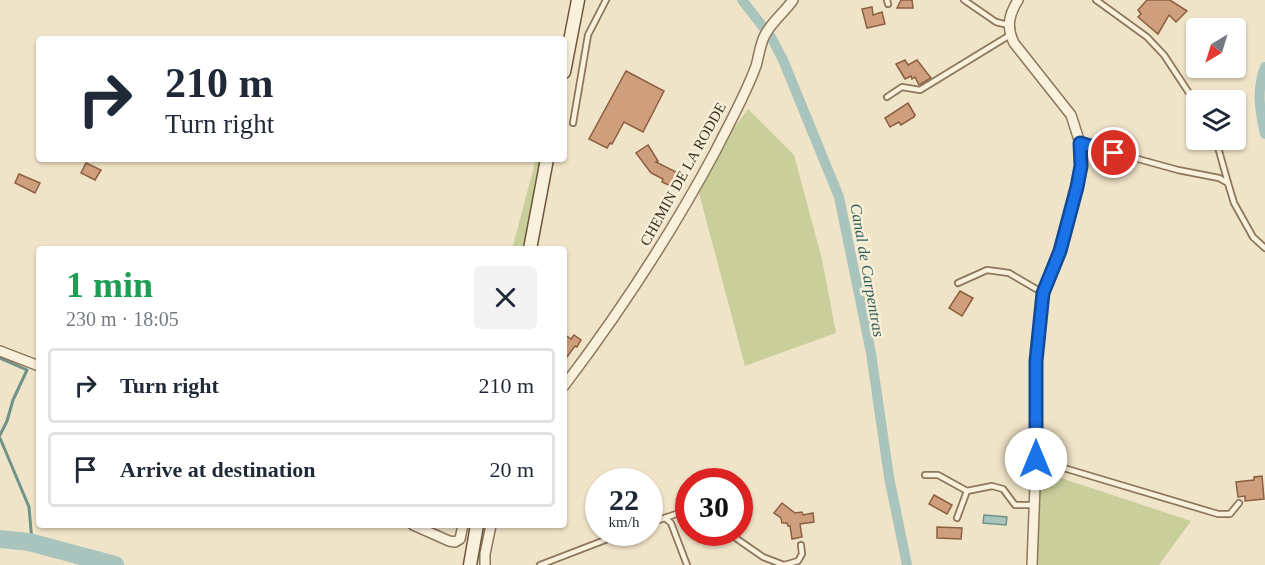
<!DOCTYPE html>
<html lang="en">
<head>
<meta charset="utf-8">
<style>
	body { margin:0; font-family:Georgia,serif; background:#f2f2f3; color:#1f2937; height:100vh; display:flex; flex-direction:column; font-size:22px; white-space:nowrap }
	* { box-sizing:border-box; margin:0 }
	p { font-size:20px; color:#747a83 }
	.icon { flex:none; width:33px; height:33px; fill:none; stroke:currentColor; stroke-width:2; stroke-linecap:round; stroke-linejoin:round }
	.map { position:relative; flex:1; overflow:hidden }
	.panel { position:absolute; left:36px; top:246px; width:531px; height:282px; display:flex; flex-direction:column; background:#fff; border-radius:6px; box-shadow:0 2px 4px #0004 }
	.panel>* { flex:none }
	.guide { position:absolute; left:36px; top:36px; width:531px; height:126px; border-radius:6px; box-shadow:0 2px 4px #0004; background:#fff; color:#1f2937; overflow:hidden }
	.needle { width:39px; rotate:218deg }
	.buttons { position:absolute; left:1186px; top:18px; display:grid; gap:12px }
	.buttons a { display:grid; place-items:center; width:60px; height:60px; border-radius:6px; background:#fff; box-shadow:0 2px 4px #0004; font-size:30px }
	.speed { position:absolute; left:585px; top:468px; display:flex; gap:12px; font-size:30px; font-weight:700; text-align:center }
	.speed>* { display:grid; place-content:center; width:78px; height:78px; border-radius:50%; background:#fff; box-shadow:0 2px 4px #0004; line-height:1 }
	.speed small { font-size:15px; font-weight:400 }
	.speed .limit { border:9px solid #d22; background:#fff; color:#111 }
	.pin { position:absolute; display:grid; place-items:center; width:51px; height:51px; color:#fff; margin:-26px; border:3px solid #fff; border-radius:50%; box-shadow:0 2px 6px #0007 }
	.me { position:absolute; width:66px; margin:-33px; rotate:0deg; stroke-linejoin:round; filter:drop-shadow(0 0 4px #0008) }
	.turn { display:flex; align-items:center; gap:21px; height:126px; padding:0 30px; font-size:27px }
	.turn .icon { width:78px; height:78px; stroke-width:2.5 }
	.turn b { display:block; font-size:42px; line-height:51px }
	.round { display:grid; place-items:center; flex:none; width:63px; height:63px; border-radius:6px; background:#f2f2f3 }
	.overview { display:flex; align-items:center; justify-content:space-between; height:102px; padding:0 30px }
	h1 { font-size:36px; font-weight:800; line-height:45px; color:#1e9e55 }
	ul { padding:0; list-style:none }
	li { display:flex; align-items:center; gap:18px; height:75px; margin:0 12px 9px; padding:0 18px; border:3px solid #e0e1e3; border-radius:6px }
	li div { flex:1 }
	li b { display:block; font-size:22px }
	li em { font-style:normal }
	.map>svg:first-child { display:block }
	.green { fill:#c9cf9b }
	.water { fill:#a9c4bc; stroke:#6f938a; stroke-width:1.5 }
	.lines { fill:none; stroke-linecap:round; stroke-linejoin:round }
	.stream { stroke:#6f938a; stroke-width:3 }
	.canal { stroke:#a9c4bc; stroke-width:10 }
	.river { stroke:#a9c4bc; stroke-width:18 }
	.building { fill:#cf9f7d; stroke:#8d5f41; stroke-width:1.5 }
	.service-casing { stroke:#8d765c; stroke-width:8 }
	.minor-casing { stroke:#8d765c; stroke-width:12 }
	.secondary-casing { stroke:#6f573f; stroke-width:15 }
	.service { stroke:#faf1dc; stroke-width:4.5 }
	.minor { stroke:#faf1dc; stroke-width:9 }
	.secondary { stroke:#faf1dc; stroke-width:12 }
	.route-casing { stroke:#114b97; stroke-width:15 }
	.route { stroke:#1a73e8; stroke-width:10 }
	.labels { text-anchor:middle; stroke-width:5; stroke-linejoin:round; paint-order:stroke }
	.street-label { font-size:15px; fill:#3d2e20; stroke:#f7eed8 }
	.water-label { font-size:16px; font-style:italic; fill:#2f5d5a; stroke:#f7eed8 }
</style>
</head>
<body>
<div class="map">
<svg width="1265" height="565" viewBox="0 0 1265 565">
	<rect width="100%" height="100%" fill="#f0e4c8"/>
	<g class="green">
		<polygon points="748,109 794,155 822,259 836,333 745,366 699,193 731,132"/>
		<polygon points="536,159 540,159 540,163 523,249 512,249"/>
		<polygon points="1040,471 1191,521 1159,565 1036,565"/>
	</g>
	<polygon class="water" points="984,515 1007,517 1006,525 983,523"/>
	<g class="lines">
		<g class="stream">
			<polyline points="0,358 27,370 13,400 7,421 0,435"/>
			<polyline points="0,438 29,507 32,542"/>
		</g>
		<g class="canal">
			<polyline points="742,0 771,37 783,60 839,197 871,353 889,477 907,565"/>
			<path d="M1265,67C1256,90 1260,112 1265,134"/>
		</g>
		<polyline class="river" points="0,539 29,542 115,565"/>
	</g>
	<g class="building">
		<polygon points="901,0 912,0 913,8 897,8"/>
		<polygon points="1147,0 1170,0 1187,11 1176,22 1169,15 1158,34 1138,17 1141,14 1138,10"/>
		<polygon points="872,7 873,15 882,12 885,24 867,28 862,9"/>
		<polygon points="905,60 908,65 917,60 931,78 919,85 915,77 912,79 911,76 905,79 896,64"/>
		<polygon points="626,71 664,91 643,132 624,122 612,144 610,143 607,148 589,139"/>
		<polygon points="908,103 915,115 914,117 901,125 899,122 890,127 885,118"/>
		<polygon points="648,145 658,161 656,162 678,173 671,186 662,182 663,179 651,173 636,153"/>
		<polygon points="86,163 101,170 95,180 81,173"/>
		<polygon points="19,174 40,183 35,193 15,183"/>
		<polygon points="960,291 973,298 962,316 949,308"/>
		<polygon points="564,334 571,339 574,335 581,340 577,347 575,346 564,361"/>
		<polygon points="1262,476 1264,499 1245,501 1245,496 1238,497 1236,482 1254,480 1254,477"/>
		<polygon points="934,495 952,505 947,514 929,504"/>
		<polygon points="782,503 795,513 802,512 803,515 813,513 814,522 800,524 802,537 792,539 790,526 788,526 787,523 782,523 781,518 774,513"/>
		<polygon points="937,527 962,528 961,539 937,538"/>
	</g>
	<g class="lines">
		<defs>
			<g id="service">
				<polyline points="887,0 888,4"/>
				<polyline points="964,0 996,22 1008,25"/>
				<polyline points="1096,0 1147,37 1164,55 1197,105"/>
				<polyline points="887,97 902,87 920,90 1010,35"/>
				<polyline points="573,123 588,35 606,0"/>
				<polyline points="1216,140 1228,183"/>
				<polyline points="1080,143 1178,170 1219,178 1228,183 1234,203 1253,237 1265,248"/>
				<polyline points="958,283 987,270 1009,273 1043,293"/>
				<polyline points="1037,460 1218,514 1230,514 1239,503"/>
				<polyline points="925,475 938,475 967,491 992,486 1003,489 1015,505 1034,505"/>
				<polyline points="665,518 671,523 687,565"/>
				<polyline points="957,518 967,491"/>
				<polyline points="650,523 679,513 688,511"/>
				<polyline points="727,532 763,557 784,565 798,561 802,554 801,545"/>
				<polyline points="540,565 626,532"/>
			</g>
			<g id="minor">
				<path d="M1018,0C1009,15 1006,26 1014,43L1071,115L1080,143L1081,166L1078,187L1060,251L1043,293L1036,361V459L1032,565"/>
				<polyline points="0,351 39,366"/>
				<path d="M564,386C620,312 671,234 715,152C729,124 745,96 756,66C759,56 760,44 765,35C772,21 784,13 793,0"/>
				<polyline points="413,525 449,541 455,542 460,539 463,525"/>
				<polyline points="485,565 485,554 491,525"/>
			</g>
			<g id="secondary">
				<polyline points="564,72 578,0"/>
				<polyline points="530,249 547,159"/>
				<polyline points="470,565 477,525"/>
			</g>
		</defs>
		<use href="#service" class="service-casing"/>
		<use href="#minor" class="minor-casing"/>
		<use href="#secondary" class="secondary-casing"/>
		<use href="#service" class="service"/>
		<use href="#minor" class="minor"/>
		<use href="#secondary" class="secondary"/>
	</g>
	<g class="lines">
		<defs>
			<polyline id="route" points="1036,459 1036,361 1043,293 1060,251 1077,187 1081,166 1080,143 1114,153"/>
		</defs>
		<use href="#route" class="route-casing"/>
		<use href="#route" class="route"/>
	</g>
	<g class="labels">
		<g class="street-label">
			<text transform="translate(683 174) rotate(-61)" y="5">CHEMIN DE LA RODDE</text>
		</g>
		<g class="water-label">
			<text transform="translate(868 270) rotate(80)" y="6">Canal de Carpentras</text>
		</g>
	</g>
</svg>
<div class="buttons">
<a><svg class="needle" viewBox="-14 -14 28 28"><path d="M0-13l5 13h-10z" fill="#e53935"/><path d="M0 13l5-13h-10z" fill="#747a83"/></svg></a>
<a><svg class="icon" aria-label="layers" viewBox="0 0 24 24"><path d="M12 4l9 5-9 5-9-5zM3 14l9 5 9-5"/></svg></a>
</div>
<div class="speed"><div>22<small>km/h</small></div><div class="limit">30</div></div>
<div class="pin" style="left:1114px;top:153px;background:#d93025"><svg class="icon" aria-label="arrive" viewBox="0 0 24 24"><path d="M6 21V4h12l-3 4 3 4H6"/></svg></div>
<svg class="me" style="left:1036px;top:459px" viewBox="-20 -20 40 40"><circle r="19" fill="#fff"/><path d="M0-13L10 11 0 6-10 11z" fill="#1a73e8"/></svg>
<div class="guide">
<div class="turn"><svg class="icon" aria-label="right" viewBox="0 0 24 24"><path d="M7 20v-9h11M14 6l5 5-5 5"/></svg><div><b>210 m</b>Turn right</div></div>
</div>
<section class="panel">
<div class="overview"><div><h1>1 min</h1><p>230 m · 18:05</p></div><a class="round"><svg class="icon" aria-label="close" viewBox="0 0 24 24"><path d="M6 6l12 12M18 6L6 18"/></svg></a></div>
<ul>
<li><svg class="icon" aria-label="right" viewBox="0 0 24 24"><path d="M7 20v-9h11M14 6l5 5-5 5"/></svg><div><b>Turn right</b></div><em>210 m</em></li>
<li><svg class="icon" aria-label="arrive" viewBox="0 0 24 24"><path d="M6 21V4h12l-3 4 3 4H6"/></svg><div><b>Arrive at destination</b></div><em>20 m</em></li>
</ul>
</section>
</div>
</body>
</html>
